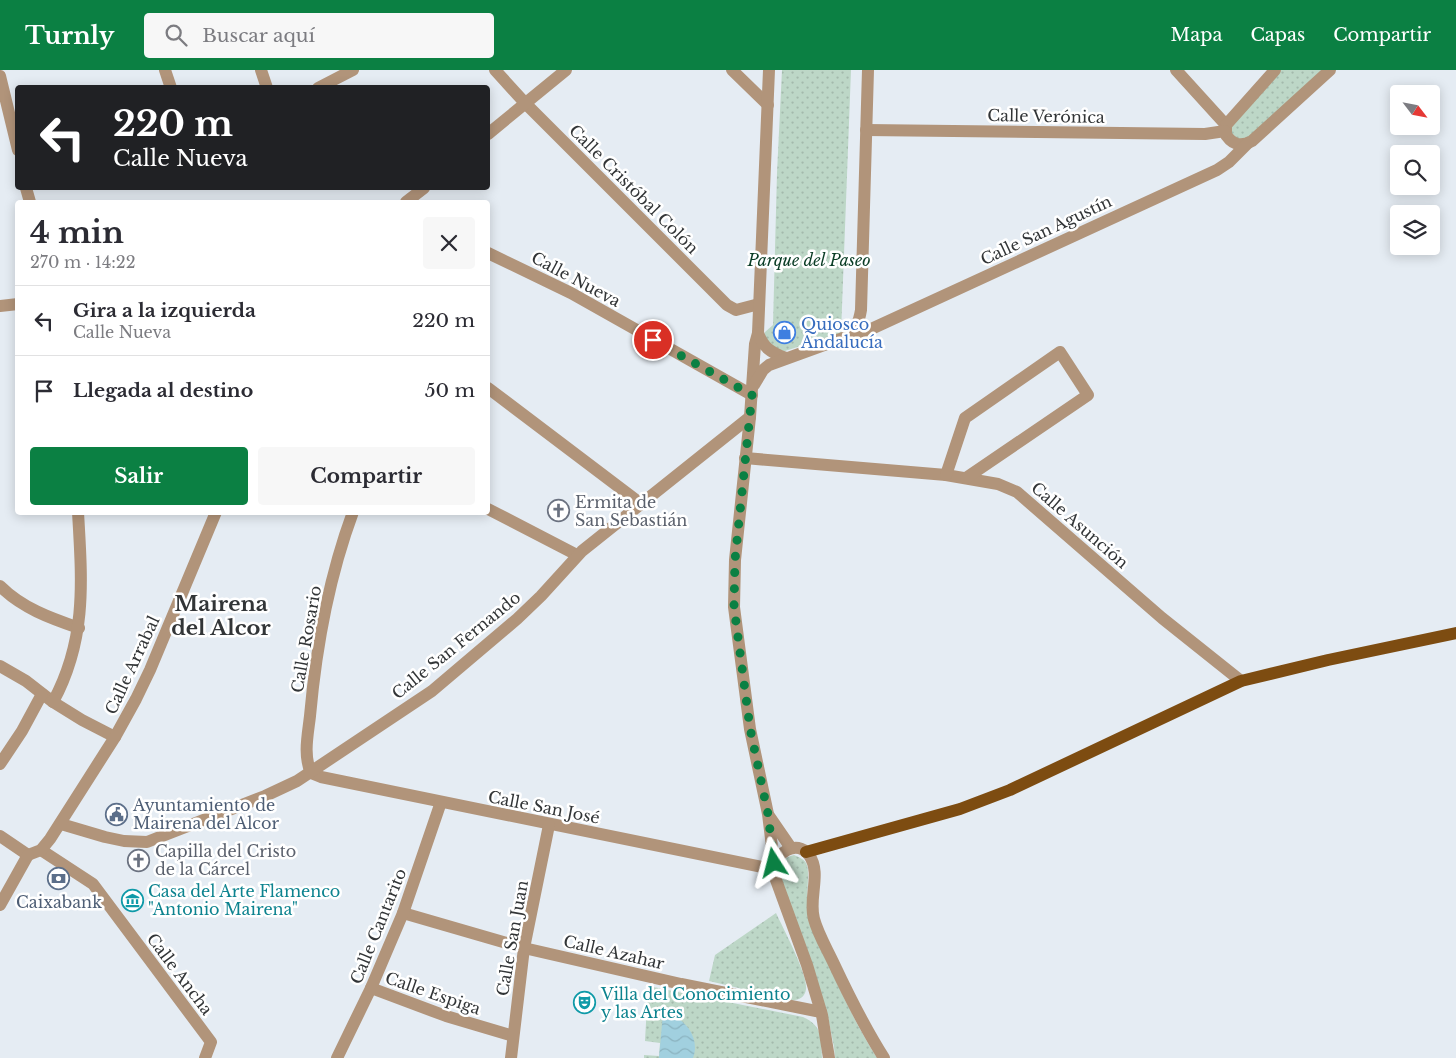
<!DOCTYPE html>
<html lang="es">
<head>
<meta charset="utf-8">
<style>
	body { margin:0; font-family:"Libre Baskerville",serif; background:#f7f7f7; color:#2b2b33; height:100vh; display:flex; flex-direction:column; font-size:19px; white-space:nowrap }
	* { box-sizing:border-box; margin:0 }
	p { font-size:16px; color:#7c7c81 }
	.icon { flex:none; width:28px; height:28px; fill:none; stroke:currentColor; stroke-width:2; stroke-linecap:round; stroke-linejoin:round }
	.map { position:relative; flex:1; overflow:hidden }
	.drawer { position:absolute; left:15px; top:130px; width:475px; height:315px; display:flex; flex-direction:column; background:#fff; border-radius:5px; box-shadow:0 2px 12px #0003 }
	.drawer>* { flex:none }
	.banner { position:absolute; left:15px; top:15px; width:475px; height:105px; border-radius:5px; box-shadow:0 2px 12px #0003; background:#202124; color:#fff; overflow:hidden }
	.needle { width:32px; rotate:122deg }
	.fabs { position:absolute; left:1390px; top:15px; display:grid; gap:10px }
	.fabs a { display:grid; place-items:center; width:50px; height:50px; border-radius:5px; background:#fff; box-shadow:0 2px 12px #0003; font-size:25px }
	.pin { position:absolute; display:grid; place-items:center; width:42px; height:42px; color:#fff; margin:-21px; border:2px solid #fff; border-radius:50%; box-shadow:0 1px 5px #0007 }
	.me { position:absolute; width:55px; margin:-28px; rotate:351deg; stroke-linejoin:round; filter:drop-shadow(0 0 4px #0008) }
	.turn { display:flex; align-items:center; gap:18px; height:105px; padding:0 15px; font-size:22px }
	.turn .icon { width:65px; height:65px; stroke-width:2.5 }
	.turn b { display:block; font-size:35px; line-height:42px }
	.round { display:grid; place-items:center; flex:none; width:52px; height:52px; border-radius:5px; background:#f7f7f7 }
	.headline { display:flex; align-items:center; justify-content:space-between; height:85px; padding:0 15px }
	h1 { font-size:30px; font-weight:700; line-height:38px }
	.action { display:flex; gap:10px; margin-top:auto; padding:10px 15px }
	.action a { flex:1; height:58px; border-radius:5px; background:#0b8043; color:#fff; font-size:20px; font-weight:700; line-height:58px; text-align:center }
	.action a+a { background:#f7f7f7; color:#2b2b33 }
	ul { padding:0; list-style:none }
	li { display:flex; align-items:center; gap:15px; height:70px; padding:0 15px; border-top:1px solid #e1e1e2 }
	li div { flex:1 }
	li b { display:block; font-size:19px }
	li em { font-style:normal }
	header { display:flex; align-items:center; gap:30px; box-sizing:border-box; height:70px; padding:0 25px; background:#0b8043; color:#fff }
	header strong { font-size:24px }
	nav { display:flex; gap:28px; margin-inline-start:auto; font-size:18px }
	.search { width:350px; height:45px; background:#f7f7f7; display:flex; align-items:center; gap:12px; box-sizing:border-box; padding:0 18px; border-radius:5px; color:#7c7c81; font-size:19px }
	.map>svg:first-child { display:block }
	.park { fill:url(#park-dots) }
	.water { fill:url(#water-waves) }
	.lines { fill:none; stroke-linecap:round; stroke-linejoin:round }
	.minor { stroke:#b1947a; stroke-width:12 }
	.major { stroke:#7d4c11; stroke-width:12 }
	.route { stroke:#0b8043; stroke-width:9; stroke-dasharray:0 16.2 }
	.labels { text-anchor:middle; stroke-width:5; stroke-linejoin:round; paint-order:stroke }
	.street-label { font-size:16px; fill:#323537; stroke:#fff }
	.park-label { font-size:16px; font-style:italic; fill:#093c25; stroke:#fff }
	.shop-label { font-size:16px; fill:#366cbe; stroke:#fff; text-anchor:start }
	.worship-label { font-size:16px; fill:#5b616d; stroke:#fff; text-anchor:start }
	.service-label { font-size:16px; fill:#4e5e75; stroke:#fff; text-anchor:start }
	.culture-label { font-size:16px; fill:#0d838f; stroke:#fff; text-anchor:start }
	.district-label { font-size:21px; font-weight:bold; fill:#323537; stroke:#fff }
</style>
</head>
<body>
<header>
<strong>Turnly</strong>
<div class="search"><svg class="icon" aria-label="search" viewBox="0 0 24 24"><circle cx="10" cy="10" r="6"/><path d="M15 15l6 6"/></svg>Buscar aquí</div>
<nav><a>Mapa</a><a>Capas</a><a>Compartir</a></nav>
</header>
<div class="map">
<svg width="1456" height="988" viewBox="0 0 1456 988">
	<defs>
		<pattern id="park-dots" width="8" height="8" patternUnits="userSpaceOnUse" patternTransform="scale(1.25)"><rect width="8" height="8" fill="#bdd7c7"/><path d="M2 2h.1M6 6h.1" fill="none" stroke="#a3b9ac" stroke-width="1.8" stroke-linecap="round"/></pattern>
		<pattern id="water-waves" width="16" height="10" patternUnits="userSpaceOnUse" patternTransform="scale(1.25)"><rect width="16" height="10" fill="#a1d0df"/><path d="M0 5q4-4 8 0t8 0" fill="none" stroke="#8bb3c0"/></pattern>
	</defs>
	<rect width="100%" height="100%" fill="#e5ecf3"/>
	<g class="park">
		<polygon points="782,0 851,0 841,263 785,281 779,281 764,267 765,262 773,255 777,103"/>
		<polygon points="1280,0 1324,0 1248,68 1239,70 1231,63 1232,53"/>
		<path d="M794,785C798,787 804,789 806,793C811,801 805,827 808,839C810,850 816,861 820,871C835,912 854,951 877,988H835L834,977L827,942L777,801C781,793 784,787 794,785Z"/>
		<path d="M776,843C783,858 808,905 806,919C805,928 798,931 789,930L709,911L715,885Z"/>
		<path d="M648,916L803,947C823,956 821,968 822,988H644V985L659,986L660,973L645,971Z"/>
	</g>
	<path class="water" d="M663,943C683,945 701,967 693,988H659Z"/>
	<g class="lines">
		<g class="minor">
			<polyline points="165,0 171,18"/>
			<polyline points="261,0 267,18"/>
			<polyline points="495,0 525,33 727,235 736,240 759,234"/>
			<polyline points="732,0 768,35"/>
			<polyline points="769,0 758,263 755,274 750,347 735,490 734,537 750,659 768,744 774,793"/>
			<polyline points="1176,0 1226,55"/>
			<path d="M1275,0L1226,55V65C1233,75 1241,77 1252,71L1330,0"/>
			<polyline points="0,6 18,80"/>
			<polyline points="318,18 353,0"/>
			<polyline points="866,60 1205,64 1225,61"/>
			<polyline points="488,64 566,0"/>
			<polyline points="26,118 30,132"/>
			<polyline points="406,132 424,118"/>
			<polyline points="488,183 571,223 752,325"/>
			<polyline points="0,236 18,234"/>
			<path d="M758,263C763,277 771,283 786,288"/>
			<polyline points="851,264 869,260 1217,100 1229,92 1248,73"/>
			<path d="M754,315L763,300L769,295L846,267C856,260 859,252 861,240L868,0"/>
			<polyline points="488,318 640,433"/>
			<polyline points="745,388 946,405 998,414 1017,422 1162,548 1241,611"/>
			<polyline points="946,405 965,348 1060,282 1088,325 966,408"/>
			<polyline points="488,439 577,485"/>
			<path d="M353,442C329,507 316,578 310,646C308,664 303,685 311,703L321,707L772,799"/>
			<path d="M0,516C22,538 50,548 79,558"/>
			<polyline points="0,596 26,611 53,632 82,650 115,667"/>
			<path d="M53,632C87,569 82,512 78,442"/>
			<polyline points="0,694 22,661 42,624"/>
			<polyline points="769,746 791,778"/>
			<polyline points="61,754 105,767 124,771 147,772 265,726 297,711 432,621 517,549 541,526 582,481 750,347"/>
			<polyline points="0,766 28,785"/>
			<polyline points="41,780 93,814 211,972 205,988"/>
			<polyline points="28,785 41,780 50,769 115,667 136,629 150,600 216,442"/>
			<polyline points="0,835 28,785"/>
			<polyline points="403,843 524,878 681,914 821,942"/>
			<polyline points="371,918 446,946 513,966"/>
			<polyline points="337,988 371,918 403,843 441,732"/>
			<polyline points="511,988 524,878 549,755"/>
			<path d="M829,988L822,945L807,895L772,799C776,784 796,768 809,785C822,803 808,828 814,849C818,864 827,879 834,894C849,926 865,958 884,988"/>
		</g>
		<polyline class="major" points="806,782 960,739 1010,720 1241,611 1328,590 1456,563"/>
	</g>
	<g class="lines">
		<polyline class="route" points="653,270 752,325 735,490 734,537 750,658 768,744 774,793"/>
	</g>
	<defs>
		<symbol id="shop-ring" viewBox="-11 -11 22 22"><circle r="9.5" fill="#fff" stroke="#3f7fe0" stroke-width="1.5"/><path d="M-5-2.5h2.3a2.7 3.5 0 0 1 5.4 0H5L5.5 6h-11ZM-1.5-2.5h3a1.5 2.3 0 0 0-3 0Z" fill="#3f7fe0"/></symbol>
		<symbol id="church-ring" viewBox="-11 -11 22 22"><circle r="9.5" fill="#fff" stroke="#6b7280" stroke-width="1.5"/><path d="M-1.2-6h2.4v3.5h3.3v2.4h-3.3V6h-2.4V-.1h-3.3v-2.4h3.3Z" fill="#6b7280"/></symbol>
		<symbol id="civic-ring" viewBox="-11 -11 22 22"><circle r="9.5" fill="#fff" stroke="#5c6f8a" stroke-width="1.5"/><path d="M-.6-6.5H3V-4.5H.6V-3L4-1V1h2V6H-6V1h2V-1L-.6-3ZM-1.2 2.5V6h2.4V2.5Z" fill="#5c6f8a"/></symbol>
		<symbol id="bank-ring" viewBox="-11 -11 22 22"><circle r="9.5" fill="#fff" stroke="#5c6f8a" stroke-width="1.5"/><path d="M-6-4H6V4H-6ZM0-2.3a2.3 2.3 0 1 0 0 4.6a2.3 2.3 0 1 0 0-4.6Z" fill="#5c6f8a"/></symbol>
		<symbol id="museum-ring" viewBox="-11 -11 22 22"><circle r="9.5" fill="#fff" stroke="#0f9aa8" stroke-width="1.5"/><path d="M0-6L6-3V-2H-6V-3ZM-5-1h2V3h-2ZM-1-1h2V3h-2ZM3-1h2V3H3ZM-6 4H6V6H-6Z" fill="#0f9aa8"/></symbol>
		<symbol id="theatre-ring" viewBox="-11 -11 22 22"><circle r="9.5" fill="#fff" stroke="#0f9aa8" stroke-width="1.5"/><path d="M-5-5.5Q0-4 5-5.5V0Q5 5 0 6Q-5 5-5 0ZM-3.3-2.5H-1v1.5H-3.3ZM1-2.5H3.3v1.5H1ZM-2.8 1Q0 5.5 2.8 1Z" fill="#0f9aa8"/></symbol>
	</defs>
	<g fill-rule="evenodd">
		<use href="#shop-ring" x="772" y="250" width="25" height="25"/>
		<use href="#church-ring" x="546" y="428" width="25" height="25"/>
		<use href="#civic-ring" x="104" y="732" width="25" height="25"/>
		<use href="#church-ring" x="126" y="778" width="25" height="25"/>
		<use href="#bank-ring" x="46" y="796" width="25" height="25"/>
		<use href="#museum-ring" x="120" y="818" width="25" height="25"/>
		<use href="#theatre-ring" x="572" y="920" width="25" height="25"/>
	</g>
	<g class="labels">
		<g class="street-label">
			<text transform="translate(1046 46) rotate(1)" y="6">Calle Verónica</text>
			<text transform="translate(634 119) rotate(45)" y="6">Calle Cristóbal Colón</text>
			<text transform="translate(1046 160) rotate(-25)" y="6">Calle San Agustín</text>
			<text transform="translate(576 209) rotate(28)" y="6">Calle Nueva</text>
			<text transform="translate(1080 455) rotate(41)" y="6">Calle Asunción</text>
			<text transform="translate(306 569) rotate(-80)" y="6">Calle Rosario</text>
			<text transform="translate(456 575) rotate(-39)" y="6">Calle San Fernando</text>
			<text transform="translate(132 595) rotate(-65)" y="6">Calle Arrabal</text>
			<text transform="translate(544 737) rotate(11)" y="6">Calle San José</text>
			<text transform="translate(378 856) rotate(-68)" y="6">Calle Cantarito</text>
			<text transform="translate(512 868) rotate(-80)" y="6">Calle San Juan</text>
			<text transform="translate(614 882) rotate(13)" y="6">Calle Azahar</text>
			<text transform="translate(180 904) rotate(53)" y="6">Calle Ancha</text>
			<text transform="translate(433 923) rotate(19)" y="6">Calle Espiga</text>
		</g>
		<g class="park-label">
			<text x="809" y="196">Parque del Paseo</text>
		</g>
		<g class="shop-label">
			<text x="801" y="260">Quiosco<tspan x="801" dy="18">Andalucía</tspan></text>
		</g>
		<g class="worship-label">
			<text x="575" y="438">Ermita de<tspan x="575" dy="18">San Sebastián</tspan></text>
			<text x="155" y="787">Capilla del Cristo<tspan x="155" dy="18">de la Cárcel</tspan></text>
		</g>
		<g class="service-label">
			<text x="133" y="741">Ayuntamiento de<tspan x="133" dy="18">Mairena del Alcor</tspan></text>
			<text x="59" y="838" text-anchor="middle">Caixabank</text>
		</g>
		<g class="culture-label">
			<text x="148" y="827">Casa del Arte Flamenco<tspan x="148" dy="18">"Antonio Mairena"</tspan></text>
			<text x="601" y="930">Villa del Conocimiento<tspan x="601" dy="18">y las Artes</tspan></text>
		</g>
		<g class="district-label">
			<text x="221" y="541">Mairena<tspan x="221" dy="24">del Alcor</tspan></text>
		</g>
	</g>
</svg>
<div class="fabs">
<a><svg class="needle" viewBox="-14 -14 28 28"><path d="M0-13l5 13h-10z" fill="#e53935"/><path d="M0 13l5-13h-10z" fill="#7c7c81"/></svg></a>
<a><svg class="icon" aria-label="search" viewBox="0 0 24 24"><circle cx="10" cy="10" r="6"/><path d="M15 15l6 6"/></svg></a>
<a><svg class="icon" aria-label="layers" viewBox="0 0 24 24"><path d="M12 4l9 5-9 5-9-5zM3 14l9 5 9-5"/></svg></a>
</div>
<div class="pin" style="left:653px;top:270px;background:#d93025"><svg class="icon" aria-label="arrive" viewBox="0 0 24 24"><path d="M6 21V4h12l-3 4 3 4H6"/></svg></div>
<svg class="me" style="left:774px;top:793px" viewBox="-20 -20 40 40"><path d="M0-17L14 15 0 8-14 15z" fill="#0b8043" stroke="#fff" stroke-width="4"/></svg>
<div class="banner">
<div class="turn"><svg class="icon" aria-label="left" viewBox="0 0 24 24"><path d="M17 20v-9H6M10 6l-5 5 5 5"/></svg><div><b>220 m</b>Calle Nueva</div></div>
</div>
<section class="drawer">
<div class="headline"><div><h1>4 min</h1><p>270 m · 14:22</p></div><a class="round"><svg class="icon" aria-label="close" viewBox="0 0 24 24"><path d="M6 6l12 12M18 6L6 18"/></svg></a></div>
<ul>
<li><svg class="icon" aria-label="left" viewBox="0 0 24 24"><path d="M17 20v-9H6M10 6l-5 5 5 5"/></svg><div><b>Gira a la izquierda</b><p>Calle Nueva</p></div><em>220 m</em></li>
<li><svg class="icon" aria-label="arrive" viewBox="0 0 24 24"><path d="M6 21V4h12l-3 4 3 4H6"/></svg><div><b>Llegada al destino</b></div><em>50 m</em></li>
</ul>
<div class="action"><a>Salir</a><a>Compartir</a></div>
</section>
</div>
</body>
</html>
